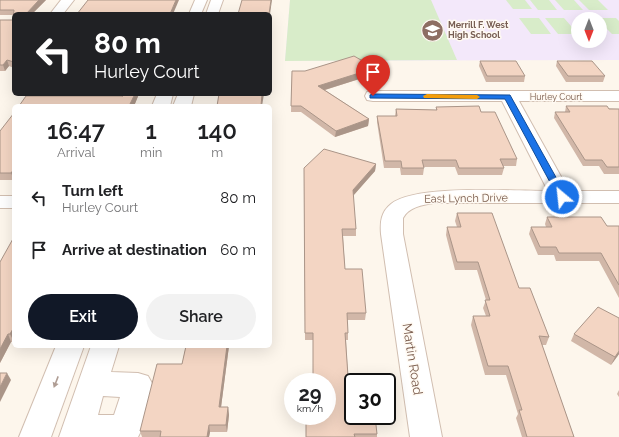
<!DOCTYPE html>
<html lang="en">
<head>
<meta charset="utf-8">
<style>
	body { margin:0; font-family:Raleway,sans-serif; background:#f2f2f2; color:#202124; height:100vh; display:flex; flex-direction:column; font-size:15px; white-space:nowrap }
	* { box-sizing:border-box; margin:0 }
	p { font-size:13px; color:#757577 }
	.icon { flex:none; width:22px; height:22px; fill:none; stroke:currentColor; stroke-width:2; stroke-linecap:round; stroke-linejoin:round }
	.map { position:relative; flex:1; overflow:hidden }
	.side { position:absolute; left:12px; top:104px; width:260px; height:244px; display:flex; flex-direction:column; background:#fff; border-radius:6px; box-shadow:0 4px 16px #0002 }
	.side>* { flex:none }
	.hud { position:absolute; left:12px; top:12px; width:260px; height:84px; border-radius:6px; box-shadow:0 4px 16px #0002; background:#202124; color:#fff; overflow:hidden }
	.needle { width:26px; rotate:180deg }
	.fabs { position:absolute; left:571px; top:12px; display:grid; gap:8px }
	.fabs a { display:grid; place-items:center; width:36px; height:36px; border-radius:50%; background:#fff; box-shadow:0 4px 16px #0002; font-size:20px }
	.speed { position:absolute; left:284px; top:373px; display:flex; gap:8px; font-size:20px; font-weight:700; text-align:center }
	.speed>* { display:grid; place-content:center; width:52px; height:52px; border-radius:50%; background:#fff; box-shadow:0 4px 16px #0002; line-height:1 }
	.speed small { font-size:10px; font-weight:400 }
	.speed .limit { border:2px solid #111; border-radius:6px; background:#fff; color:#111 }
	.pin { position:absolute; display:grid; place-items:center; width:34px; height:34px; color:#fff; margin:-41px -17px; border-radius:50% 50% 50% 0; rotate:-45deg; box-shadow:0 0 4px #0007 }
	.pin .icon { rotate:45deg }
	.me { position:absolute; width:44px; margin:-22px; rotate:332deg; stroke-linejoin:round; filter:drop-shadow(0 0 3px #0008) }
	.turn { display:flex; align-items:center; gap:14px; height:84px; padding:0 16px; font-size:18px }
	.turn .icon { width:52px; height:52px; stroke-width:2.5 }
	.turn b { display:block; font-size:28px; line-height:34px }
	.eta { display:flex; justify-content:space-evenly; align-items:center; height:68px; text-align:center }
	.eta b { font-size:24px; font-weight:600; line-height:28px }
	.cta { display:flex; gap:8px; margin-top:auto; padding:8px 16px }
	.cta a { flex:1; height:46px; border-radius:24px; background:#111827; color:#fff; font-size:16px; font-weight:600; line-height:46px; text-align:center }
	.cta a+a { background:#f2f2f2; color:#202124 }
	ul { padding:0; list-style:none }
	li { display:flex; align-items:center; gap:12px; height:52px; padding:0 16px }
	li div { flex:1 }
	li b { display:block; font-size:15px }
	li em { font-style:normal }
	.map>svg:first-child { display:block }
	.education { fill:#f3e8fa; fill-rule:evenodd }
	.green { fill:#d8ecc9 }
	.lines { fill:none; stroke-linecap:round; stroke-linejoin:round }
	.minor-casing { stroke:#d1beb0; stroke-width:2 }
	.minor { fill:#fff; fill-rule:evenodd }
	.wall { fill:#d1b7a8 }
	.shaded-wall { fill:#aa9588 }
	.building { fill:#f3d5c3; stroke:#aa9588 }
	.oneway { fill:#af9d94 }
	.route { fill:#1a73e8; stroke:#114b97 }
	.slow { fill:#f59e0b }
	.labels { text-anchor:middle; stroke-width:3; stroke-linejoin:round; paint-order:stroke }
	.far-education-label { font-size:9px; font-weight:bold; fill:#785e54; stroke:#fffaf3; text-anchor:start }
	.far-street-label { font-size:9px; fill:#7a5c4d; stroke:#fffaf3 }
	.street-label { font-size:11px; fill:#7a5c4d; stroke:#fffaf3 }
	.near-street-label { font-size:13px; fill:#7a5c4d; stroke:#fffaf3 }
</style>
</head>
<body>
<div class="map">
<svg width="619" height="437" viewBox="0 0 619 437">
	<rect width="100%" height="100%" fill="#fdf6ec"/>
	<path class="education" d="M290,0H619V60L285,61ZM578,19H600V41H578Z"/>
	<g class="green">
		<polygon points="290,0 431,0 457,60 285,61"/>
		<polygon points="506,0 525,0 532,9 513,9"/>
		<polygon points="530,0 549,0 557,10 538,10"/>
		<polygon points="555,0 574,0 583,10 564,10"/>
		<polygon points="579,0 598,0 608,10 589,10"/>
		<polygon points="519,18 539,18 551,34 531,34"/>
		<polygon points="545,18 564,18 578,34 558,34"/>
		<polygon points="596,18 616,18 619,21 619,34 612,34 600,22 600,19"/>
	</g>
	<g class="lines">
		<defs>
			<g id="minor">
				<polygon points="61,0 74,0 63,14 50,14"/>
				<polygon points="195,0 207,0 201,14 189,14"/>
				<polygon points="211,0 223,0 218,14 206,14"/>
				<path d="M373,91H619V101H519L569,191H619V203H433C422,205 409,207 403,218V234L442,437H410L381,234C380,222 381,212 391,204C415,184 514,191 548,191L502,101H373L367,100L365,96L367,92Z"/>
				<polygon points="157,94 173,94 170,106 152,106"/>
				<polygon points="178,94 194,94 191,106 173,106"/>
				<rect x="0" y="196" width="14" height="12"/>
				<polygon points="56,346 84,346 51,437 19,437"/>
				<path d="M91,346H119L111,372L138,373L148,376L153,385L142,429L138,437H59ZM103,396L120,397L114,415H98Z"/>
			</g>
		</defs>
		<use href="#minor" class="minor-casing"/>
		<use href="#minor" class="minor"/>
	</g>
	<g class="wall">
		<polygon points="0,0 46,0 32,14 14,14 14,68 9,66 5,71 0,71 0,20 13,20 14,15 0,15"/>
		<polygon points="480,61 525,76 524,82 486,82 479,66"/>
		<polygon points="557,61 605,76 603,82 566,82 556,66"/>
		<polygon points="292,71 375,74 325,90 369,119 368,126 335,137 301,112 291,112"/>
		<polygon points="98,94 139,94 134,106"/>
		<polygon points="566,106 619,109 619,174 604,174 599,166 583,166 554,118 555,112 565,112"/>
		<polygon points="436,107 481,112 517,159 516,166 503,166 504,168 502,175 458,175 455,167 424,167 424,168 423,175 401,175 400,168 384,168 377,122 377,116 395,116 396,109 436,110"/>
		<polygon points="0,131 14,180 0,180"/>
		<polygon points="376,164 375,171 353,196 356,229 356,236 343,236 345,269 366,313 365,320 347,320 348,333 348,340 346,340 348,376 377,434 377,437 306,437 327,416 313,340 305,340 304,168"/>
		<polygon points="457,213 519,288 549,337 546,345 542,345 574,437 522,437 516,418 518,414 506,375 485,375 471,325 473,316 486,316 483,308 486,300 477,270 455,270 446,235 447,227 457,227 455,221"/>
		<polygon points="547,217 607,226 619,226 619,298 599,261 556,261 554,255 538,255 529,234 531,227 546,227 545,224"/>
		<polygon points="14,237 14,342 11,342 0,363"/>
		<polygon points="574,334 619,354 611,365 571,341"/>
		<polygon points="186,346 229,346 221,407 228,407 229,415 227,432 210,432 209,437 142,437 140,431 182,364"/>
		<polygon points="619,390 619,397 617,394"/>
	</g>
	<g class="shaded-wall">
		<polygon points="39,0 46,0 32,14 26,14"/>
		<polygon points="176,0 179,0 173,14 170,14"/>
		<polygon points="271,0 272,0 270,14 269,14"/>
		<polygon points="7,60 9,66 5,71 3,65"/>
		<polygon points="375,68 375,74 318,92 318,86"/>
		<polygon points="135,94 139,94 134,106 129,106"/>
		<polygon points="262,94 264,94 262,106 261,106"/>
		<polygon points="369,119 368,126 335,137 336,131"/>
		<polygon points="376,164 375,171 352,197 353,190"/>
		<polygon points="14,169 14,180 11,173"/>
		<polygon points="14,327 14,342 10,334"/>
		<polygon points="8,334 11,342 0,363 0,349"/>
		<polygon points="227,346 229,346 220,415 219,407"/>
		<polygon points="619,351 619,354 611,365 615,357"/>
		<polygon points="7,373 11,380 0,402 0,387"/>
		<polygon points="228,407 229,415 227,432 226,425"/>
		<polygon points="209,425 210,432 209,437 207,437"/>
	</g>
	<g class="building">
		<polygon points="0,0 39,0 26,14 14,14 14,62 7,60 3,65 0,65 0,20 13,20 14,10 0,10"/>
		<polygon points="88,0 176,0 170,14 77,14"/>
		<polygon points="242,0 271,0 269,14 238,14"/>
		<polygon points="354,56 375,68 318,86 369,119 336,131 301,106 291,106 292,71 305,71"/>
		<polygon points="480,61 516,61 525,76 487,76"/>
		<polygon points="557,61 592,61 605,76 568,76"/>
		<polygon points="116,94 135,94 129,106 19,106 26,96 123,96"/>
		<polygon points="219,94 262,94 261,106 217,106"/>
		<polygon points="479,106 481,112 495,112 517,159 500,159 504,168 459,168 456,160 422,160 424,168 402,168 401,161 385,161 377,116 397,116 396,109 437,110 436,107"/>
		<polygon points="566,106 607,106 609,109 619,109 619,167 607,167 602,160 585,160 555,112 570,112"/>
		<polygon points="14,113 14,169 11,173 0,173 0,131"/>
		<polygon points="324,149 376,164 353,190 356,229 342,229 345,269 362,269 366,313 347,313 348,333 345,333 348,376 372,376 372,382 353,382 353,416 375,416 377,434 354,434 355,437 306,437 306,416 327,416 327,382 313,382 313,333 305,333 304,168"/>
		<polygon points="457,213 492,213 519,288 530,288 549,337 539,336 574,437 527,437 519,410 522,410 508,366 488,366 473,316 490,316 485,300 490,300 478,262 457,262 447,227 461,227"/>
		<polygon points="547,217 601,217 607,226 619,226 619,285 601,253 559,253 556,247 540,247 531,227 552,227"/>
		<polygon points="14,237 14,327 10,334 8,334 0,349 0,262"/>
		<polygon points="598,307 619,318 619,351 615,357 574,334"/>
		<polygon points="186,346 227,346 219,407 228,407 226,425 209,425 207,437 160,437 161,431 140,431 157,364 182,364"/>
		<polygon points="0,373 7,373 0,387"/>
	</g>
	<defs><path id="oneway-solid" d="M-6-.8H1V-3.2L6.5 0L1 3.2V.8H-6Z"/></defs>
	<use class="oneway" href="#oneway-solid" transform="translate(56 382) rotate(111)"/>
	<polygon class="route" points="373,94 510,95 567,197 562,200 558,197 505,99 370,98 370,95"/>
	<polygon class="slow" points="427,94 477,95 480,97 477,99 424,98 423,96"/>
	<defs>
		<symbol id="school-disc" viewBox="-11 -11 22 22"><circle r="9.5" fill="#8d6e63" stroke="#fffaf3"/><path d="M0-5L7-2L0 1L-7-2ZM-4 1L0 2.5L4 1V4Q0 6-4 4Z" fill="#fff"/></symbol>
	</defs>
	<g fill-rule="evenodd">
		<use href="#school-disc" x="420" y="18" width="25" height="25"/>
	</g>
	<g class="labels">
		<g class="far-education-label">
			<text x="448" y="28">Merrill F. West<tspan x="448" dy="10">High School</tspan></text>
		</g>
		<g class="far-street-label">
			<text x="556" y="100">Hurley Court</text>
		</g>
		<g class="street-label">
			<text transform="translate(466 198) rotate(-1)" y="4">East Lynch Drive</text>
		</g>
		<g class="near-street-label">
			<text transform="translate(413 359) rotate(81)" y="5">Martin Road</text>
		</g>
	</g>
</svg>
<div class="fabs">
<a><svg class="needle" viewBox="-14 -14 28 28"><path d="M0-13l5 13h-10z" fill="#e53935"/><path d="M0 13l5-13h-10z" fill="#757577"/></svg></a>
</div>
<div class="speed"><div>29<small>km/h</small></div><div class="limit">30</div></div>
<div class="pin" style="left:373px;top:96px;background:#d93025"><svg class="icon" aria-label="arrive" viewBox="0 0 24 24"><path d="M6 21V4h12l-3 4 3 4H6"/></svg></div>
<svg class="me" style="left:562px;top:197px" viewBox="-20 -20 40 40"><circle r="17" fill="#1a73e8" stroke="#fff" stroke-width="3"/><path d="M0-11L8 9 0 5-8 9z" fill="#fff"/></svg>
<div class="hud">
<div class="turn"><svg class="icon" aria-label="left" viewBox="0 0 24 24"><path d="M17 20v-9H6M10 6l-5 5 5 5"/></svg><div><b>80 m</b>Hurley Court</div></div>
</div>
<section class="side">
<div class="eta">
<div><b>16:47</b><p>Arrival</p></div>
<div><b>1</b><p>min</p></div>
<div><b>140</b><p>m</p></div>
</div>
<ul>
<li><svg class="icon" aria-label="left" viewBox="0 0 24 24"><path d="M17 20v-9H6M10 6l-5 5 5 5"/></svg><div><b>Turn left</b><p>Hurley Court</p></div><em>80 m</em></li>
<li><svg class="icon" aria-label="arrive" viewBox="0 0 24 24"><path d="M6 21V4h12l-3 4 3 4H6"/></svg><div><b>Arrive at destination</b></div><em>60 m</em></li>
</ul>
<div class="cta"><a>Exit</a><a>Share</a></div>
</section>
</div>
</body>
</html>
